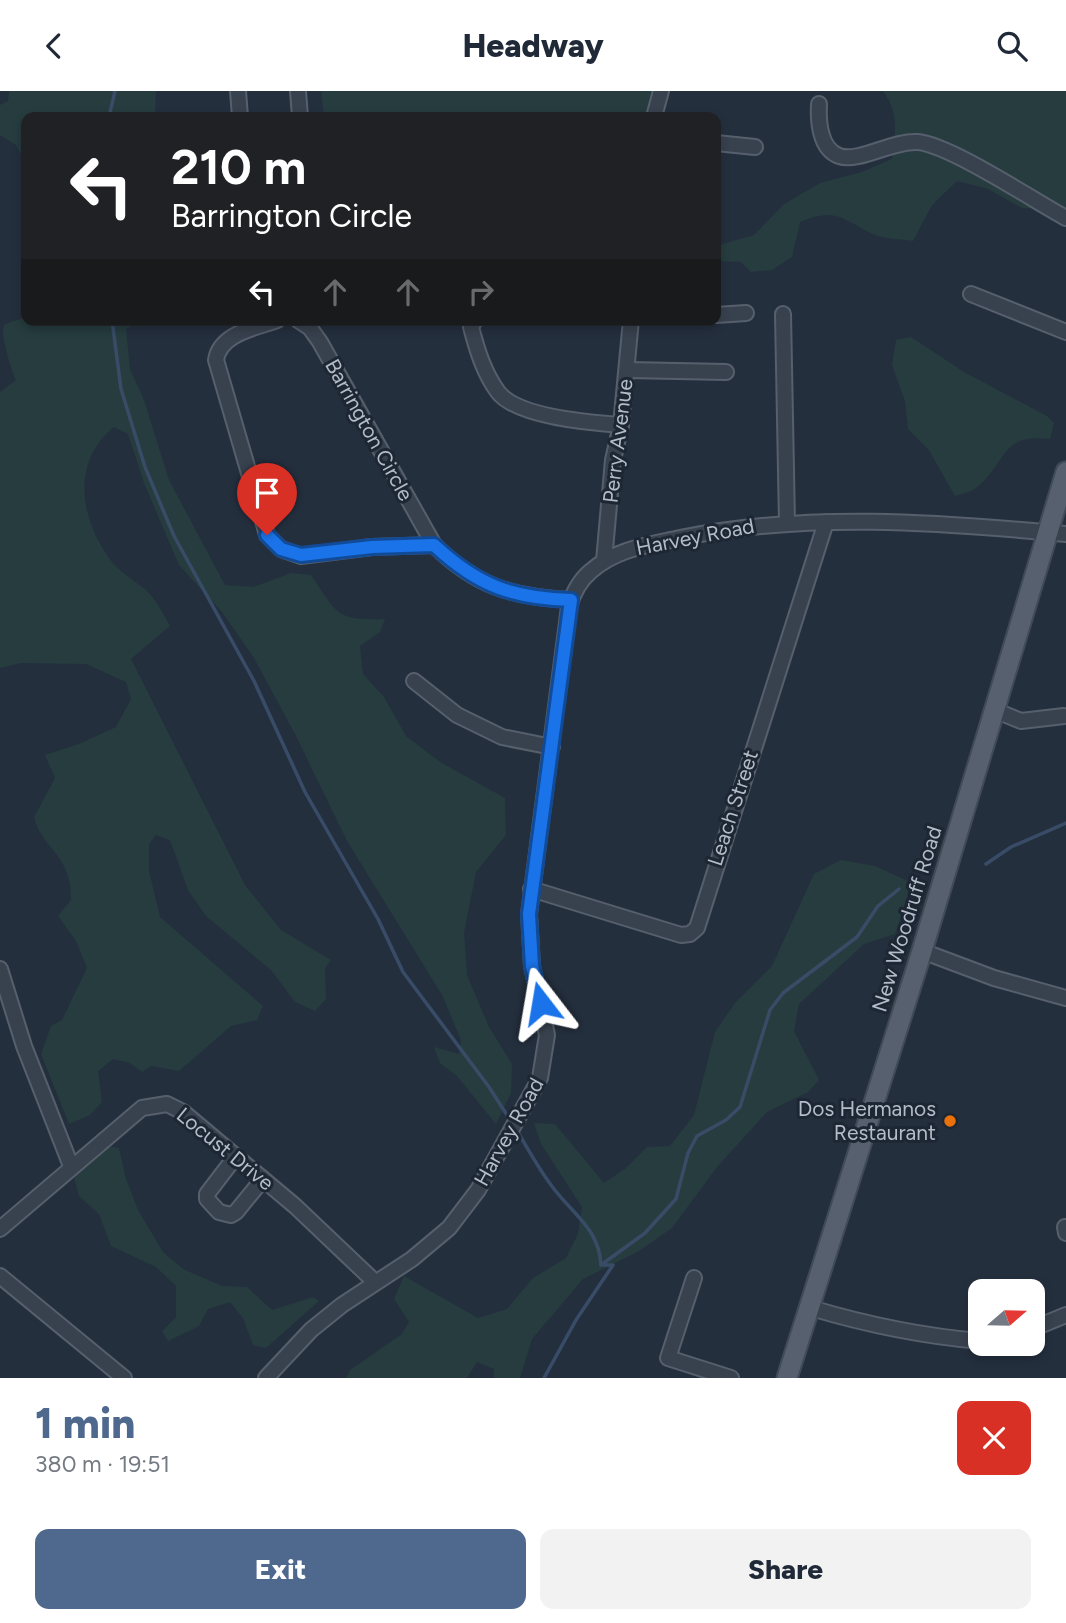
<!DOCTYPE html>
<html lang="en">
<head>
<meta charset="utf-8">
<style>
	body { margin:0; font-family:Figtree,sans-serif; background:#f2f2f3; color:#1f2937; height:100vh; display:flex; flex-direction:column; font-size:26px; white-space:nowrap }
	* { box-sizing:border-box; margin:0 }
	p { font-size:23px; color:#747a83 }
	.icon { flex:none; width:38px; height:38px; fill:none; stroke:currentColor; stroke-width:2; stroke-linecap:round; stroke-linejoin:round }
	.map { position:relative; height:1287px; overflow:hidden }
	.panel { display:flex; flex-direction:column; background:#fff; flex:1 }
	.panel>* { flex:none }
	.hud { position:absolute; left:21px; top:21px; width:700px; height:214px; border-radius:14px; box-shadow:0 4px 10px #0003; background:#202124; color:#fff; overflow:hidden }
	.needle { width:46px; rotate:70deg }
	.controls { position:absolute; left:968px; top:1188px; display:grid; gap:14px }
	.controls a { display:grid; place-items:center; width:77px; height:77px; border-radius:14px; background:#fff; box-shadow:0 4px 10px #0003; font-size:35px }
	.pin { position:absolute; display:grid; place-items:center; width:60px; height:60px; color:#fff; margin:-72px -30px; border-radius:50% 50% 50% 0; rotate:-45deg; box-shadow:0 0 7px #0007 }
	.pin .icon { rotate:45deg }
	.me { position:absolute; width:77px; margin:-38px; rotate:346deg; stroke-linejoin:round; filter:drop-shadow(0 0 5px #0008) }
	.turn { display:flex; align-items:center; gap:24px; height:147px; padding:0 35px; font-size:32px }
	.turn .icon { width:91px; height:91px; stroke-width:2.5 }
	.turn b { display:block; font-size:49px; line-height:60px }
	.lanes { display:flex; align-items:center; height:66px; padding:0 35px; background:#0003; justify-content:center; gap:35px; direction:ltr }
	.lanes .off { opacity:.35 }
	.round { display:grid; place-items:center; flex:none; width:74px; height:74px; border-radius:14px; background:#f2f2f3 }
	.head { display:flex; align-items:center; justify-content:space-between; height:119px; padding:0 35px }
	h1 { font-size:42px; font-weight:800; line-height:52px; color:#4f688e }
	.primary-button { display:flex; gap:14px; margin-top:auto; padding:14px 35px }
	.primary-button a { flex:1; height:80px; border-radius:14px; background:#4f688e; color:#fff; font-size:28px; font-weight:800; line-height:80px; text-align:center }
	.primary-button a+a { background:#f2f2f3; color:#1f2937 }
	header { display:flex; justify-content:space-between; align-items:center; height:91px; padding:0 35px; background:#fff; font-size:32px; font-weight:800 }
	.map>svg:first-child { display:block }
	.green { fill:#263c3f }
	.lines { fill:none; stroke-linecap:round; stroke-linejoin:round }
	.stream { stroke:#394c67; stroke-width:3.5 }
	.minor-casing { stroke:#565f6c; stroke-width:18 }
	.major-casing { stroke:#414a57; stroke-width:23 }
	.minor { stroke:#38414e; stroke-width:14 }
	.major { stroke:#56606e; stroke-width:19 }
	.route-casing { stroke:#114b97; stroke-width:18 }
	.route { stroke:#1a73e8; stroke-width:12 }
	.food-dot { fill:#e8710a; stroke:#1d2633; stroke-width:2.5 }
	.labels { text-anchor:middle; stroke-width:6; stroke-linejoin:round; paint-order:stroke }
	.street-label { font-size:21px; fill:#b4bcc9; stroke:#1d2633 }
	.poi-label { font-size:21px; fill:#b4bcc9; stroke:#1d2633; text-anchor:end }
</style>
</head>
<body>
<header><svg class="icon" aria-label="back" viewBox="0 0 24 24"><path d="M15 5l-7 7 7 7"/></svg>Headway<svg class="icon" aria-label="search" viewBox="0 0 24 24"><circle cx="10" cy="10" r="6"/><path d="M15 15l6 6"/></svg></header>
<div class="map">
<svg width="1066" height="1287" viewBox="0 0 1066 1287">
	<rect width="100%" height="100%" fill="#242f3e"/>
	<g class="green">
		<polygon points="9,0 156,0 155,26 26,26 26,73 16,54 0,44 0,14 8,10"/>
		<polygon points="321,0 657,0 651,26 324,26"/>
		<path d="M883,0H1066V118L1022,117L988,98L957,90L932,114L913,150C901,148 884,148 873,143C841,128 837,116 800,131L792,166L772,179L751,181L741,171L716,170V155L754,144L784,113L820,92L862,81L892,68C895,40 900,24 883,0Z"/>
		<path d="M26,226V229H141L126,238L130,278L144,309L169,389L225,494L253,496L291,482L311,484C337,522 335,530 385,528L380,541L360,555L363,583L384,606L406,645L440,671L505,707L506,744L476,781L464,841L467,884L489,936L512,973L511,1002L496,1033L457,985L440,972L434,956L459,963L461,949L442,904L347,750L295,643L254,567L222,521L179,474L144,392L128,343L114,336C70,372 80,429 112,471C121,482 135,490 146,499C156,508 163,523 170,535L131,568L245,794L281,839L331,869L325,877L326,908L315,920L295,911L271,879L206,825L188,799L170,749L156,744L149,753V780L160,826L263,915L257,929L231,935L179,980L151,975L142,981L130,972L113,968L98,980L102,1011L90,1024L69,1033L41,963L51,935L62,929L87,877L76,850L58,825L71,809C71,761 44,762 34,726L55,687L45,664L79,653L116,636L131,608L126,591L86,573L21,572L0,577V301L16,289C11,278 0,244 4,234C10,230 20,229 26,226Z"/>
		<path d="M911,246L964,281L1047,325L1054,332L1050,348C999,342 1007,373 976,397C971,401 962,403 955,405L929,359L908,338L905,310L892,274L896,249Z"/>
		<polygon points="841,769 875,775 912,792 895,843 864,853 799,913 794,940 819,989 808,1001 767,1021 717,1076 672,1137 639,1160 583,1188 532,1248 520,1287 494,1287 494,1278 477,1271 467,1287 346,1287 350,1279 402,1243 409,1231 394,1208 404,1185 478,1227 507,1218 533,1187 566,1167 578,1143 582,1116 541,1053 534,1032 555,1033 604,1092 626,1077 647,1056 670,1055 694,1024 715,941 735,912 772,875 814,783"/>
		<polygon points="107,1055 119,1057 126,1088 138,1119 163,1161 183,1178 222,1195 247,1196 272,1219 313,1206 319,1210 266,1257 253,1254 243,1227 230,1211 208,1218 199,1235 168,1250 162,1240 176,1226 176,1195 156,1176 111,1155 99,1123 79,1105 73,1083"/>
	</g>
	<g class="lines">
		<g class="stream">
			<polyline points="109,26 115,0"/>
			<polyline points="112,229 121,298 145,376 174,445 254,590 305,701 378,828 403,881 489,996 512,1032"/>
			<polyline points="986,773 1011,756 1066,732"/>
			<path d="M516,1038C528,1058 539,1079 554,1098C574,1124 599,1138 601,1174"/>
			<polyline points="601,1174 645,1142 676,1108 688,1062 697,1045 726,1029 740,1016 770,919 783,902 857,846 878,815 899,798"/>
			<polyline points="544,1287 576,1229 613,1174 604,1174"/>
		</g>
		<defs>
			<g id="minor">
				<polyline points="238,0 240,26"/>
				<polyline points="298,0 300,26"/>
				<path d="M819,13C818,31 820,58 839,65C859,72 893,49 918,51C950,54 1033,109 1066,127"/>
				<polyline points="654,26 661,0"/>
				<polyline points="716,52 755,56"/>
				<polyline points="971,203 1066,241"/>
				<polyline points="783,223 787,432"/>
				<polyline points="716,224 746,222"/>
				<path d="M277,229C256,237 220,242 216,269L267,444L281,458L301,465L372,456L434,454L320,251L310,237L298,229"/>
				<path d="M475,229L471,236C477,259 484,282 498,301C517,326 591,332 621,334"/>
				<polyline points="627,279 726,281"/>
				<path d="M434,454C477,496 512,506 571,509"/>
				<polyline points="604,470 613,369 621,334 631,229"/>
				<polyline points="414,590 457,624 502,646 552,656"/>
				<polyline points="994,619 1021,630 1064,625"/>
				<polyline points="531,798 681,844 690,843 697,837 826,431"/>
				<polyline points="922,860 994,887 1066,907"/>
				<polyline points="0,878 24,955 71,1075"/>
				<polyline points="236,1065 207,1103 207,1108 219,1121 231,1124 236,1121 263,1088"/>
				<polyline points="1065,1136 1066,1142"/>
				<polyline points="0,1138 142,1017 167,1013 183,1021 295,1115 375,1191"/>
				<polyline points="0,1185 124,1287"/>
				<polyline points="694,1187 668,1267 731,1287"/>
				<path d="M811,1217C868,1234 921,1245 980,1250"/>
				<polyline points="1032,1238 1066,1224"/>
				<path d="M266,1287L311,1239L342,1214L412,1168L449,1137L478,1099L540,987L547,944L532,875L529,823L569,516C573,502 580,489 591,480C616,458 648,454 680,447C807,421 937,431 1066,443"/>
			</g>
			<polyline id="major" points="787,1287 922,860 1066,381"/>
		</defs>
		<use href="#minor" class="minor-casing"/>
		<use href="#major" class="major-casing"/>
		<use href="#minor" class="minor"/>
		<use href="#major" class="major"/>
	</g>
	<g class="lines">
		<defs>
			<path id="route" d="M267,444L281,458L301,464L372,456L434,454C478,495 512,507 571,509L529,823L532,875L541,912"/>
		</defs>
		<use href="#route" class="route-casing"/>
		<use href="#route" class="route"/>
	</g>
	<circle class="food-dot" cx="950" cy="1030" r="7"/>
	<g class="labels">
		<g class="street-label">
			<text transform="translate(369 339) rotate(61)" y="7">Barrington Circle</text>
			<text transform="translate(618 350) rotate(-83)" y="7">Perry Avenue</text>
			<text transform="translate(695 446) rotate(-11)" y="7">Harvey Road</text>
			<text transform="translate(733 717) rotate(-72)" y="7">Leach Street</text>
			<text transform="translate(907 828) rotate(-73)" y="7">New Woodruff Road</text>
			<text transform="translate(509 1041) rotate(-61)" y="7">Harvey Road</text>
			<text transform="translate(225 1058) rotate(39)" y="7">Locust Drive</text>
		</g>
		<g class="poi-label">
			<text x="936" y="1025">Dos Hermanos<tspan x="936" dy="24">Restaurant</tspan></text>
		</g>
	</g>
</svg>
<div class="controls">
<a><svg class="needle" viewBox="-14 -14 28 28"><path d="M0-13l5 13h-10z" fill="#e53935"/><path d="M0 13l5-13h-10z" fill="#747a83"/></svg></a>
</div>
<div class="pin" style="left:267px;top:444px;background:#d93025"><svg class="icon" aria-label="arrive" viewBox="0 0 24 24"><path d="M6 21V4h12l-3 4 3 4H6"/></svg></div>
<svg class="me" style="left:541px;top:912px" viewBox="-20 -20 40 40"><path d="M0-17L14 15 0 8-14 15z" fill="#1a73e8" stroke="#fff" stroke-width="4"/></svg>
<div class="hud">
<div class="turn"><svg class="icon" aria-label="left" viewBox="0 0 24 24"><path d="M17 20v-9H6M10 6l-5 5 5 5"/></svg><div><b>210 m</b>Barrington Circle</div></div>
<div class="lanes"><svg class="icon" aria-label="left" viewBox="0 0 24 24"><path d="M17 20v-9H6M10 6l-5 5 5 5"/></svg><svg class="icon off" aria-label="ahead" viewBox="0 0 24 24"><path d="M12 20V5M6 11l6-6 6 6"/></svg><svg class="icon off" aria-label="ahead" viewBox="0 0 24 24"><path d="M12 20V5M6 11l6-6 6 6"/></svg><svg class="icon off" aria-label="right" viewBox="0 0 24 24"><path d="M7 20v-9h11M14 6l5 5-5 5"/></svg></div>
</div>
</div>
<section class="panel">
<div class="head"><div><h1>1 min</h1><p>380 m · 19:51</p></div><a class="round" style="background:#d93025;color:#fff"><svg class="icon" aria-label="close" viewBox="0 0 24 24"><path d="M6 6l12 12M18 6L6 18"/></svg></a></div>
<div class="primary-button"><a>Exit</a><a>Share</a></div>
</section>
</body>
</html>
